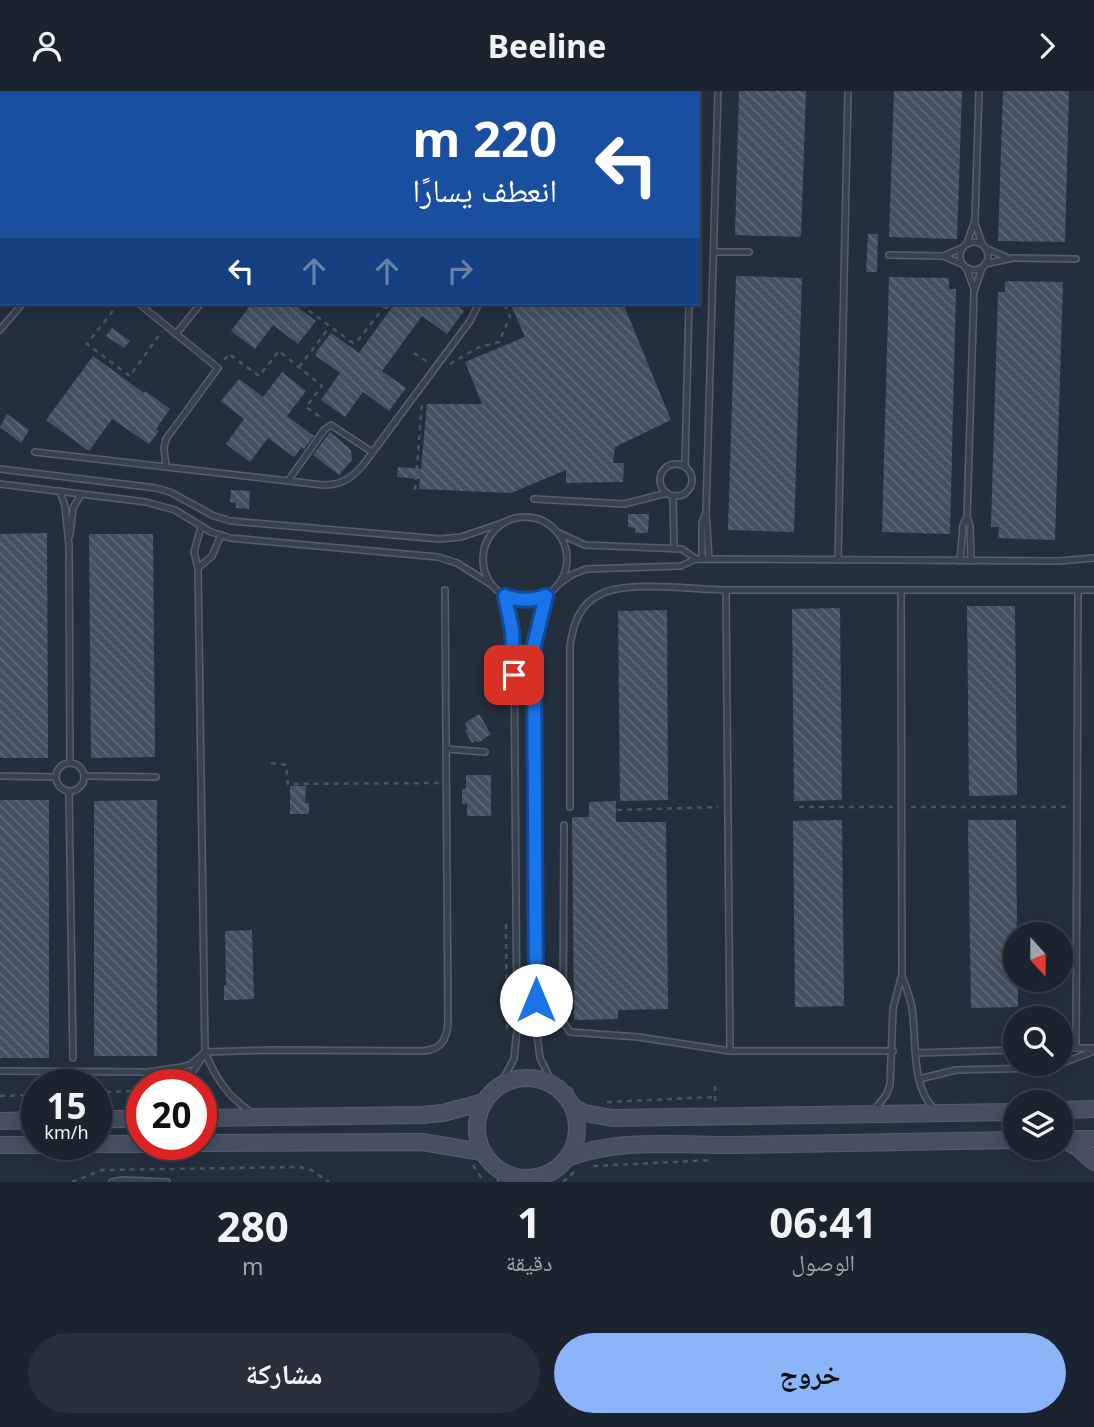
<!DOCTYPE html>
<html lang="ar">
<head>
<meta charset="utf-8">
<style>
	body { margin:0; font-family:"Noto Sans","Noto Naskh Arabic",sans-serif; background:#282f3a; color:#f1f3f6; direction:rtl; height:100vh; display:flex; flex-direction:column; font-size:26px; white-space:nowrap }
	* { box-sizing:border-box; margin:0 }
	p { font-size:23px; color:#a0a4aa }
	.icon { flex:none; width:38px; height:38px; fill:none; stroke:currentColor; stroke-width:2; stroke-linecap:round; stroke-linejoin:round }
	.map { position:relative; height:1091px; overflow:hidden; direction:ltr }
	.details { display:flex; flex-direction:column; background:#1b232e; flex:1 }
	.details>* { flex:none }
	.guide { position:absolute; left:0px; top:0px; width:700px; height:214px; box-shadow:0 4px 18px #0003,0 0 0 2px #39404a; direction:rtl; background:#1a4fa0; color:#fff; overflow:hidden }
	.needle { width:46px; rotate:159deg }
	.tools { position:absolute; left:1003px; top:831px; display:grid; gap:14px }
	.tools a { display:grid; place-items:center; width:70px; height:70px; border-radius:50%; background:#1b232e; box-shadow:0 4px 18px #0003,0 0 0 2px #39404a; font-size:35px }
	.speed { position:absolute; left:21px; top:978px; display:flex; gap:14px; font-size:35px; font-weight:700; text-align:center }
	.speed>* { display:grid; place-content:center; width:91px; height:91px; border-radius:50%; background:#1b232e; box-shadow:0 4px 18px #0003,0 0 0 2px #39404a; line-height:1 }
	.speed small { font-size:18px; font-weight:400 }
	.speed .limit { border:10px solid #d22; background:#fff; color:#111 }
	.pin { position:absolute; display:grid; place-items:center; width:60px; height:60px; color:#fff; margin:-30px; border-radius:14px; box-shadow:0 4px 10px #0006 }
	.me { position:absolute; width:77px; margin:-38px; rotate:0deg; stroke-linejoin:round; filter:drop-shadow(0 0 5px #0008) }
	.turn { display:flex; align-items:center; gap:24px; height:147px; padding:0 28px; font-size:32px }
	.turn .icon { width:91px; height:91px; stroke-width:2.5 }
	.turn b { display:block; font-size:49px; line-height:60px }
	.lanes { display:flex; align-items:center; height:66px; padding:0 28px; background:#0003; justify-content:center; gap:35px; direction:ltr }
	.lanes .off { opacity:.35 }
	.eta { display:flex; justify-content:space-evenly; align-items:center; height:119px; text-align:center }
	.eta b { font-size:42px; font-weight:700; line-height:49px }
	.action { display:flex; gap:14px; margin-top:auto; padding:14px 28px }
	.action a { flex:1; height:80px; border-radius:42px; background:#8ab4f8; color:#111; font-size:28px; font-weight:700; line-height:80px; text-align:center }
	.action a+a { background:#282f3a; color:#f1f3f6 }
	header { display:flex; justify-content:space-between; align-items:center; height:91px; padding:0 28px; background:#1b232e; font-size:32px; font-weight:700 }
	.map>svg:first-child { display:block }
	.building { fill:url(#building-back-hatch) }
	.lines { fill:none; stroke-linecap:round; stroke-linejoin:round }
	.lane-casing { stroke:#565f6c; stroke-width:8 }
	.street-casing { stroke:#565f6c; stroke-width:13 }
	.secondary-casing { stroke:#565f6c; stroke-width:18 }
	.path { stroke:#44595c; stroke-width:2.5; stroke-dasharray:5 5; stroke-linecap:butt }
	.lane { stroke:#38414e; stroke-width:5 }
	.street { stroke:#38414e; stroke-width:10 }
	.secondary { stroke:#465061; stroke-width:16 }
	.route-casing { stroke:#114b97; stroke-width:18 }
	.route { stroke:#1a73e8; stroke-width:12 }
</style>
</head>
<body>
<header><svg class="icon" aria-label="forward" viewBox="0 0 24 24"><path d="M9 5l7 7-7 7"/></svg>Beeline<svg class="icon" aria-label="person" viewBox="0 0 24 24"><circle cx="12" cy="8" r="4"/><path d="M4 21q1-7 8-7t8 7"/></svg></header>
<div class="map">
<svg width="1094" height="1091" viewBox="0 0 1094 1091">
	<defs>
		<pattern id="building-back-hatch" width="6" height="6" patternUnits="userSpaceOnUse" patternTransform="scale(1.75)"><rect width="6" height="6" fill="#455162"/><path d="M-1 5l2 2M0 0l6 6M5-1l2 2" fill="none" stroke="#5d6877"/></pattern>
	</defs>
	<rect width="100%" height="100%" fill="#242f3e"/>
	<g class="building">
		<polygon points="739,0 806,0 801,146 735,144"/>
		<polygon points="894,0 962,0 957,148 889,146"/>
		<polygon points="1003,0 1069,0 1065,151 998,150"/>
		<polygon points="868,143 878,143 877,181 866,181"/>
		<polygon points="736,185 802,187 794,441 728,439"/>
		<polygon points="889,186 949,187 949,198 956,198 950,443 882,441"/>
		<polygon points="1005,190 1063,191 1055,449 998,447 999,436 991,436 998,201 1005,201"/>
		<polygon points="252,212 292,212 316,230 298,253 273,234 255,258 231,240"/>
		<polygon points="395,212 453,212 464,220 447,243 422,225 382,280 406,297 389,320 363,301 345,326 321,309 340,282 316,265 317,260 331,242 359,262"/>
		<polygon points="510,212 623,212 671,329 615,356 613,372 624,372 623,391 566,392 566,379 511,402 419,398 420,388 397,386 398,376 421,378 427,313 482,313 465,271 525,246"/>
		<polygon points="112,237 130,250 124,257 106,245"/>
		<polygon points="93,265 144,302 145,300 170,318 156,338 159,340 149,353 112,328 89,360 46,329"/>
		<polygon points="282,281 306,300 287,325 314,345 304,358 302,356 294,366 268,347 250,371 226,353 244,328 221,310 239,288 263,306"/>
		<polygon points="7,323 29,339 21,352 0,336"/>
		<polygon points="330,341 351,359 352,369 339,384 313,364"/>
		<polygon points="231,399 250,400 249,418 236,417 236,412 230,411"/>
		<polygon points="628,423 649,423 648,442 635,442 635,437 628,436"/>
		<polygon points="47,442 48,667 0,667 0,443"/>
		<polygon points="89,443 153,443 155,666 91,667"/>
		<polygon points="967,515 1015,515 1017,704 969,705"/>
		<polygon points="840,517 842,709 794,710 792,518"/>
		<polygon points="667,519 668,709 620,710 618,520"/>
		<polygon points="479,623 491,643 478,652 476,650 472,652 465,640 468,638 465,632"/>
		<polygon points="466,684 491,684 491,725 467,725 467,713 462,713 462,698 466,698"/>
		<polygon points="290,695 306,695 305,712 309,712 309,723 290,723"/>
		<rect x="0" y="709" width="49" height="258"/>
		<polygon points="157,709 157,965 94,965 94,710"/>
		<polygon points="616,710 616,731 666,731 668,918 618,919 618,928 574,929 572,726 589,726 589,711"/>
		<polygon points="842,729 844,915 795,916 793,730"/>
		<polygon points="968,729 1016,729 1017,844 1015,844 1015,889 1018,889 1018,916 971,917"/>
		<polygon points="252,839 254,908 224,909 224,894 226,894 225,840"/>
	</g>
	<g class="lines">
		<defs>
			<g id="lane">
				<polyline points="652,0 653,2"/>
				<polyline points="678,0 679,2"/>
				<polyline points="164,2 166,0"/>
				<polyline points="696,2 696,0"/>
				<polyline points="975,132 982,153"/>
				<circle cx="974" cy="165" r="14"/>
				<polyline points="967,152 975,129 979,0"/>
				<polyline points="987,158 1006,166"/>
				<polyline points="714,161 749,161"/>
				<polyline points="889,164 943,165 962,157"/>
				<polyline points="943,165 962,173"/>
				<polyline points="985,173 1013,167 1076,168"/>
				<polyline points="966,176 974,198"/>
				<polyline points="138,212 218,277 166,348 164,357 166,375"/>
				<polyline points="384,212 386,214"/>
				<polyline points="0,239 23,212"/>
				<polyline points="176,243 201,212"/>
				<path d="M35,361L323,394C341,394 351,388 363,374L470,230L479,212"/>
				<circle cx="676" cy="389" r="16"/>
				<polyline points="685,375 689,212"/>
				<polyline points="0,378 156,397 170,401 214,425 231,430 440,448 461,446 502,432"/>
				<polyline points="288,390 324,339 331,334 372,361"/>
				<polyline points="0,393 146,411 175,419 211,441 230,447 438,466 457,472 492,494"/>
				<polyline points="60,400 65,415 69,454 70,672"/>
				<polyline points="673,405 674,458"/>
				<polyline points="534,408 624,413 667,402"/>
				<circle cx="525" cy="468" r="42"/>
				<path d="M201,436L194,461L198,477L205,961C215,986 228,1006 251,1021"/>
				<polyline points="559,442 585,454 682,458 696,468"/>
				<polyline points="70,444 73,417 81,403"/>
				<polyline points="702,468 702,432 706,421"/>
				<polyline points="709,468 706,421 718,0"/>
				<polyline points="838,469 848,0"/>
				<polyline points="960,470 963,434 967,426"/>
				<polyline points="971,470 970,435 967,426 974,201 982,177"/>
				<polyline points="198,477 212,465 221,444"/>
				<polyline points="559,493 571,484 586,478 681,475 696,468 1059,470 1094,467"/>
				<polyline points="726,499 730,960"/>
				<polyline points="546,505 534,554 536,936 540,967 554,995"/>
				<polyline points="446,658 485,661"/>
				<circle cx="70" cy="686" r="14"/>
				<polyline points="0,685 55,686"/>
				<polyline points="85,685 156,686"/>
				<polyline points="69,701 73,967"/>
				<path d="M570,716V555C573,534 579,513 601,503C629,489 695,499 727,499C850,500 972,499 1094,499"/>
				<polyline points="564,734 563,926 564,932 570,941 638,946 730,960 893,960"/>
				<path d="M902,885C906,896 910,906 912,917C917,950 910,994 935,1019"/>
				<polyline points="1060,957 1094,957"/>
				<polyline points="1076,957 1078,499"/>
				<polyline points="916,962 1015,959"/>
				<polyline points="1060,973 1094,960"/>
				<polyline points="0,980 148,981 171,984 188,990"/>
				<path d="M148,981L182,976L191,973L205,961L273,959L422,960C441,959 447,949 448,931L445,499"/>
				<polyline points="919,988 956,979 1042,977 1059,973"/>
				<polyline points="184,994 202,967"/>
				<polyline points="500,994 514,968 517,938 514,557 505,505"/>
				<polyline points="875,1018 886,1004 890,994 893,918 902,883 901,499"/>
				<polyline points="112,1091 122,1089 167,1091"/>
			</g>
			<g id="street">
				<polyline points="502,1081 504,1091"/>
				<polyline points="543,1091 547,1083"/>
			</g>
			<g id="secondary">
				<circle cx="527" cy="1037" r="50"/>
				<polyline points="573,1016 585,1022 612,1027 1015,1021"/>
				<polyline points="1060,1019 1094,1018"/>
				<polyline points="201,1027 422,1024 443,1022 484,1011"/>
				<polyline points="96,1028 142,1028"/>
				<polyline points="0,1030 37,1029"/>
				<polyline points="1066,1048 1094,1048"/>
				<polyline points="1064,1049 1077,1056 1094,1071"/>
				<polyline points="201,1052 422,1051 482,1061"/>
				<polyline points="96,1053 142,1053"/>
				<polyline points="0,1054 67,1054"/>
				<path d="M567,1067C620,1047 676,1054 731,1054C826,1052 920,1051 1015,1049"/>
			</g>
		</defs>
		<use href="#lane" class="lane-casing"/>
		<use href="#street" class="street-casing"/>
		<use href="#secondary" class="secondary-casing"/>
		<g class="path">
			<polyline points="336,0 338,2"/>
			<polyline points="409,0 409,2"/>
			<polyline points="284,2 285,0"/>
			<polyline points="119,212 87,253 130,285 162,240"/>
			<polyline points="303,212 305,217 353,252 359,248 382,219"/>
			<polyline points="414,262 429,272"/>
			<polyline points="224,269 229,263 259,285 279,260 322,295 306,316 323,328"/>
			<polyline points="450,273 477,257 499,251 510,226 504,212"/>
			<polyline points="299,276 329,237"/>
			<polyline points="415,399 422,312"/>
			<polyline points="271,672 286,674 288,693 440,692"/>
			<polyline points="799,716 893,716"/>
			<polyline points="911,716 1068,716"/>
			<polyline points="617,719 718,716"/>
			<polyline points="506,833 507,941"/>
			<polyline points="562,990 576,1002"/>
			<polyline points="715,995 715,1013"/>
			<polyline points="96,1001 142,1000"/>
			<polyline points="0,1005 37,1004"/>
			<polyline points="607,1011 715,1006"/>
			<polyline points="473,1074 484,1091"/>
			<polyline points="593,1075 712,1069"/>
			<polyline points="72,1091 102,1079 300,1076 311,1079 329,1091"/>
			<polyline points="563,1091 576,1079"/>
		</g>
		<use href="#lane" class="lane"/>
		<use href="#street" class="street"/>
		<use href="#secondary" class="secondary"/>
	</g>
	<g class="lines">
		<defs>
			<path id="route" d="M514,584L512,539L505,505C520,510 531,510 546,505L534,554L536,909"/>
		</defs>
		<use href="#route" class="route-casing"/>
		<use href="#route" class="route"/>
	</g>
</svg>
<div class="tools">
<a><svg class="needle" viewBox="-14 -14 28 28"><path d="M0-13l5 13h-10z" fill="#e53935"/><path d="M0 13l5-13h-10z" fill="#a0a4aa"/></svg></a>
<a><svg class="icon" aria-label="search" viewBox="0 0 24 24"><circle cx="10" cy="10" r="6"/><path d="M15 15l6 6"/></svg></a>
<a><svg class="icon" aria-label="layers" viewBox="0 0 24 24"><path d="M12 4l9 5-9 5-9-5zM3 14l9 5 9-5"/></svg></a>
</div>
<div class="speed"><div>15<small>km/h</small></div><div class="limit">20</div></div>
<div class="pin" style="left:514px;top:584px;background:#d93025"><svg class="icon" aria-label="arrive" viewBox="0 0 24 24"><path d="M6 21V4h12l-3 4 3 4H6"/></svg></div>
<svg class="me" style="left:536px;top:909px" viewBox="-20 -20 40 40"><circle r="19" fill="#fff"/><path d="M0-13L10 11 0 6-10 11z" fill="#1a73e8"/></svg>
<div class="guide">
<div class="turn"><svg class="icon" aria-label="left" viewBox="0 0 24 24"><path d="M17 20v-9H6M10 6l-5 5 5 5"/></svg><div><b>220 m</b>انعطف يسارًا</div></div>
<div class="lanes"><svg class="icon" aria-label="left" viewBox="0 0 24 24"><path d="M17 20v-9H6M10 6l-5 5 5 5"/></svg><svg class="icon off" aria-label="ahead" viewBox="0 0 24 24"><path d="M12 20V5M6 11l6-6 6 6"/></svg><svg class="icon off" aria-label="ahead" viewBox="0 0 24 24"><path d="M12 20V5M6 11l6-6 6 6"/></svg><svg class="icon off" aria-label="right" viewBox="0 0 24 24"><path d="M7 20v-9h11M14 6l5 5-5 5"/></svg></div>
</div>
</div>
<section class="details">
<div class="eta">
<div><b>06:41</b><p>الوصول</p></div>
<div><b>1</b><p>دقيقة</p></div>
<div><b>280</b><p>m</p></div>
</div>
<div class="action"><a>خروج</a><a>مشاركة</a></div>
</section>
</body>
</html>
